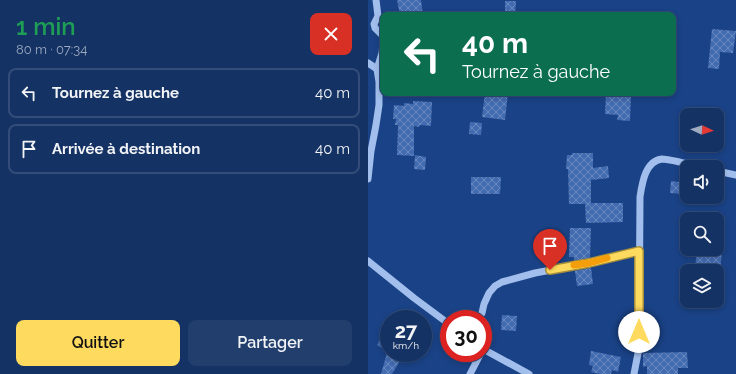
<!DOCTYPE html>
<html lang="fr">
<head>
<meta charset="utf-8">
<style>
	body { margin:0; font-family:Raleway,sans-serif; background:#213e6d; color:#f1f3f6; height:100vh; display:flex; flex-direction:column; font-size:15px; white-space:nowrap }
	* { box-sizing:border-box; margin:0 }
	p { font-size:13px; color:#9daabf }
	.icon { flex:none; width:22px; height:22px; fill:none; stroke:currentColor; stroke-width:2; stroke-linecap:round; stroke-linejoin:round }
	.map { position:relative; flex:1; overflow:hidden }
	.drawer { display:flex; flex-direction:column; background:#143264; width:368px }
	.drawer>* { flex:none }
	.banner { position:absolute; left:12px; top:12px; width:296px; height:84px; border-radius:8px; box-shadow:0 2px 6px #0003,0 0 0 1px #334d78; background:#0b6e4f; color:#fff; overflow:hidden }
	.needle { width:26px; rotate:94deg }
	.fabs { position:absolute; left:312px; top:108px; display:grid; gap:8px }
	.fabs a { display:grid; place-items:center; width:44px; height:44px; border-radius:8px; background:#143264; box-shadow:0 2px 6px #0003,0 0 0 1px #334d78; font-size:20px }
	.speed { position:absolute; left:12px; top:310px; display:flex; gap:8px; font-size:20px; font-weight:700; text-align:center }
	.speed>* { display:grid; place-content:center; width:52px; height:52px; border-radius:50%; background:#143264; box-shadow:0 2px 6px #0003,0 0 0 1px #334d78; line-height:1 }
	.speed small { font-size:10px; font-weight:400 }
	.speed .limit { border:6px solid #d22; background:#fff; color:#111 }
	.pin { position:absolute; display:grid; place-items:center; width:34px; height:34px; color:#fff; margin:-41px -17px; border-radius:50% 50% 50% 0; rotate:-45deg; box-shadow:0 0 4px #0007 }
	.pin .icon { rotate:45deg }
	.me { position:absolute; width:44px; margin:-22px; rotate:0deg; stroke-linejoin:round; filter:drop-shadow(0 0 3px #0008) }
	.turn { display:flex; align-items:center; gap:14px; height:84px; padding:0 16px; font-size:18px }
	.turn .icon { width:52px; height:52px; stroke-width:2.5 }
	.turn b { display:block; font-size:28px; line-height:34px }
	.round { display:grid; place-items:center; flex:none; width:42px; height:42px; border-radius:8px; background:#213e6d }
	.summary { display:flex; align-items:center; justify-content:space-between; height:68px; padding:0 16px }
	h1 { font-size:24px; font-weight:600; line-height:30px; color:#1e9e55 }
	.cta { display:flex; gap:8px; margin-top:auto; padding:8px 16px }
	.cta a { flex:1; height:46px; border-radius:8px; background:#fedb5e; color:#111; font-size:16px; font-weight:600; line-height:46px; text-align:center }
	.cta a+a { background:#213e6d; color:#f1f3f6 }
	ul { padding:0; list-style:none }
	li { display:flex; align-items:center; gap:12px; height:50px; margin:0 8px 6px; padding:0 8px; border:2px solid #334d78; border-radius:8px }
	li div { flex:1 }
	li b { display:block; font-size:15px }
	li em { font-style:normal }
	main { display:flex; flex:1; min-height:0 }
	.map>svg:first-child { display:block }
	.building { fill:url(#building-cross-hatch) }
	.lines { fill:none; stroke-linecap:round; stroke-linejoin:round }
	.minor { stroke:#a2beec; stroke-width:7 }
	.route-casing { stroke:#a58e3d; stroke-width:10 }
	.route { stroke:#fedb5e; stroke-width:7 }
	.slow { stroke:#f59e0b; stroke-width:7 }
</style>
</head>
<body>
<main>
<section class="drawer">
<div class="summary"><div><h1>1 min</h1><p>80 m · 07:34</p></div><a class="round" style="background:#d93025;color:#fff"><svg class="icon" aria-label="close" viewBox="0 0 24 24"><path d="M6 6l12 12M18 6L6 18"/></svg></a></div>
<ul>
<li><svg class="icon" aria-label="left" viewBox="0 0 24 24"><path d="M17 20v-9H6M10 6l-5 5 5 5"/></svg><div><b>Tournez à gauche</b></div><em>40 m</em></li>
<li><svg class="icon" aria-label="arrive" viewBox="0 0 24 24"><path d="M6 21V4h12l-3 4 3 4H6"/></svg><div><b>Arrivée à destination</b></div><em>40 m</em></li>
</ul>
<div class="cta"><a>Quitter</a><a>Partager</a></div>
</section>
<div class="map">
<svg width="368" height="374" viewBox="0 0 368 374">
	<defs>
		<pattern id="building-cross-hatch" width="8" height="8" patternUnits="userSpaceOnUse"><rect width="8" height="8" fill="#436bb0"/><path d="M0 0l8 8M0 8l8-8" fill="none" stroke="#6989c0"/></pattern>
	</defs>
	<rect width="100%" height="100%" fill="#1a4286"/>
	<g class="building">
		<polygon points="29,0 53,0 55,15 32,15"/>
		<polygon points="137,1 148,1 147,15 137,15"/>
		<polygon points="344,29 368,31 365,53 352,52 351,69 340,68"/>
		<polygon points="117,93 140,93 137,120 114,117"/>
		<polygon points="238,93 263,93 262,121 249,120 250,115 237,114"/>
		<polygon points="45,101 64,102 63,126 52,125 51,127 46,126 46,156 29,155 30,125 27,125 28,119 25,119 26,105 36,106 36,103 45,104"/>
		<polygon points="102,122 114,123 113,135 101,134"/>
		<polygon points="204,153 225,153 225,168 240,166 241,178 223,180 223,203 255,203 255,222 218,223 217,204 201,204 200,169 198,169 199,155 204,155"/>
		<polygon points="47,155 58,157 57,170 46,169"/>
		<polygon points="103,177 133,177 132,194 103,194"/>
		<polygon points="303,181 318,183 316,194 302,193"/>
		<polygon points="202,228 223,228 222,258 206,261 206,257 201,257"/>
		<polygon points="329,251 354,253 352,269 327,267"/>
		<polygon points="223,268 225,284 209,286 207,271"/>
		<polygon points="134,315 149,316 148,331 133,330"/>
		<polygon points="21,323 21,352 9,345"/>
		<polygon points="223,351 253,357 250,372 244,370 243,374 232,374 223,372 225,366 221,365"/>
		<polygon points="319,352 320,368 310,368 310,374 279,374 279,366 275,367 275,353"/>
		<polygon points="19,353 37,353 24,374 13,374"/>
	</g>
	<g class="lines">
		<g class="minor">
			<polyline points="8,0 10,16 6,24 7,28 15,36"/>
			<polyline points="0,63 9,69"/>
			<polyline points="349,171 368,175"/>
			<polyline points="0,179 3,151 8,125 11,105 11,82 9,69 14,53 15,43"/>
			<polyline points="0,261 46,298 81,324"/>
			<polyline points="110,319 114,313 116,304 121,293 127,286 134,282 167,273 221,263 271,251"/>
			<polyline points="115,349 161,374"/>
			<polyline points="102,374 113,353"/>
			<path d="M266,374L271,348L272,197C274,184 277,161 294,159C302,159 323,165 331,167"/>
		</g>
	</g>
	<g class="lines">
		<defs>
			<polyline id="route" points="182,270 221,263 271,251 271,332"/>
		</defs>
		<use href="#route" class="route-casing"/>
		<use href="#route" class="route"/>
		<polyline class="slow" points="206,265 221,263 239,258"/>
	</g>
</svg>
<div class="fabs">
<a><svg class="needle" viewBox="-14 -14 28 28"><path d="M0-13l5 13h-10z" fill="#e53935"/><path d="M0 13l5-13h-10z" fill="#9daabf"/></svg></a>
<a><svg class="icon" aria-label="sound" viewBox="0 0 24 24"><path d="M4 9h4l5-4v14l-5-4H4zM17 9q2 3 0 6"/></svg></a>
<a><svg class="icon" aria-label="search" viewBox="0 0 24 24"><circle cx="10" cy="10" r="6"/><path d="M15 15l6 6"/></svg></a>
<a><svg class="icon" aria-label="layers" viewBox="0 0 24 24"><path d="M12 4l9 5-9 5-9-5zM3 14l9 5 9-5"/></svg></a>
</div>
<div class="speed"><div>27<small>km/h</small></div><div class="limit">30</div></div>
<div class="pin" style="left:182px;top:270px;background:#d93025"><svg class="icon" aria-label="arrive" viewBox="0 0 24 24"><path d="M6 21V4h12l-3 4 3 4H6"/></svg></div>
<svg class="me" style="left:271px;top:332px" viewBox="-20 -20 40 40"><circle r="19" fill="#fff"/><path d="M0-13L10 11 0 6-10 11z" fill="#fedb5e"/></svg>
<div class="banner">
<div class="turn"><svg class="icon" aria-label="left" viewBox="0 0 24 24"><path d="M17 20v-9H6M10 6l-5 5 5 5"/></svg><div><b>40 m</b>Tournez à gauche</div></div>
</div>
</div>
</main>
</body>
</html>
